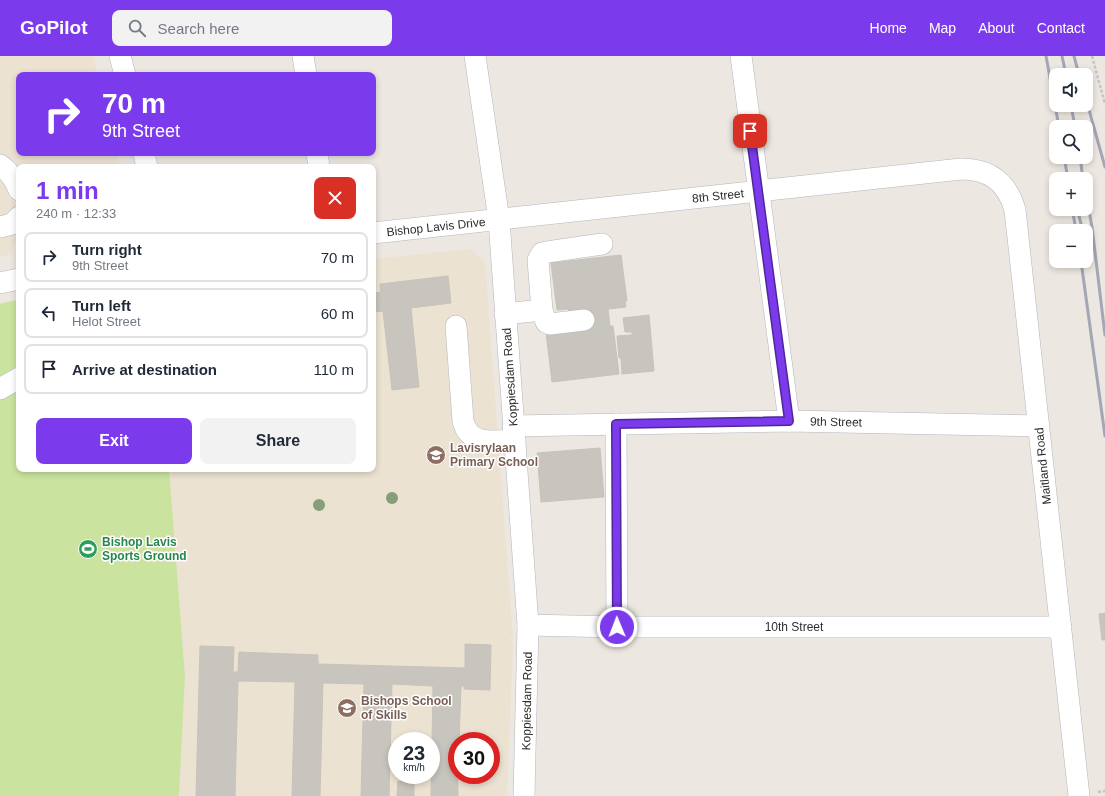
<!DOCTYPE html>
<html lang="en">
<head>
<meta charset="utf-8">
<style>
	body { margin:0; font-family:Helvetica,sans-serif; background:#f2f2f3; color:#1f2937; height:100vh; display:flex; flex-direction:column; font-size:15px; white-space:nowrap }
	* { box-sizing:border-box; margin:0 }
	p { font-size:13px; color:#747a83 }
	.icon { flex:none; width:22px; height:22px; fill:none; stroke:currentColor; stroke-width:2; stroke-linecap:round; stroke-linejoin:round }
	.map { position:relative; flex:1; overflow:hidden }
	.drawer { position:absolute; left:16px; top:108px; width:360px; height:308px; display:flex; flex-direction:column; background:#fff; border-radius:8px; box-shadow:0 2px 6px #0003 }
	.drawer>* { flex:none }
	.top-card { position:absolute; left:16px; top:16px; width:360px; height:84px; border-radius:8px; box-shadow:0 2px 6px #0003; background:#7c3aed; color:#fff; overflow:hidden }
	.tools { position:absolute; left:1049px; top:12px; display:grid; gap:8px }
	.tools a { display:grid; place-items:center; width:44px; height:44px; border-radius:8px; background:#fff; box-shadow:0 2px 6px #0003; font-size:20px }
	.speed { position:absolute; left:388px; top:676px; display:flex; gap:8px; font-size:20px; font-weight:700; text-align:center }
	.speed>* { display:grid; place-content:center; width:52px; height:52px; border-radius:50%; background:#fff; box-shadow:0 2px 6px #0003; line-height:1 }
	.speed small { font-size:10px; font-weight:400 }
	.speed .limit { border:6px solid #d22; background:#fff; color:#111 }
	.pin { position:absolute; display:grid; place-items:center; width:34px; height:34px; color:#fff; margin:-17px; border-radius:8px; box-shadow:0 2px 6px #0006 }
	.me { position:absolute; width:44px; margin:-22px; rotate:359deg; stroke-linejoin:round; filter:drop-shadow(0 0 3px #0008) }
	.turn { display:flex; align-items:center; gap:14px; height:84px; padding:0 20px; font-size:18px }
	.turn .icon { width:52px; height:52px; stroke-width:2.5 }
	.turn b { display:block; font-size:28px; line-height:34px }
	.round { display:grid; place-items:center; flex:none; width:42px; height:42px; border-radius:8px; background:#f2f2f3 }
	.head { display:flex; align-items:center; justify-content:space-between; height:68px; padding:0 20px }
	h1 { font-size:24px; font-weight:700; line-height:30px; color:#7c3aed }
	.action { display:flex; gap:8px; margin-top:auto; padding:8px 20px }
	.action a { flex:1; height:46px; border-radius:8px; background:#7c3aed; color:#fff; font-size:16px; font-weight:700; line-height:46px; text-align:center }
	.action a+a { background:#f2f2f3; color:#1f2937 }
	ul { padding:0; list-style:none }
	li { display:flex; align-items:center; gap:12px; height:50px; margin:0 8px 6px; padding:0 12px; border:2px solid #e0e1e3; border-radius:8px }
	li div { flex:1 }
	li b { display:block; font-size:15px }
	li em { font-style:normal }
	header { display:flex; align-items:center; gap:24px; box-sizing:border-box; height:56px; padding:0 20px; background:#7c3aed; color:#fff }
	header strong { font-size:19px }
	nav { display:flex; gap:22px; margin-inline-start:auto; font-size:14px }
	.search { width:280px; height:36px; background:#f2f2f3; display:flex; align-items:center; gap:10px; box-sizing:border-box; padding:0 14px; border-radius:8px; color:#747a83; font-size:15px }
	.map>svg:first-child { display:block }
	.education { fill:#ece2d2; fill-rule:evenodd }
	.pitch { fill:#cae49f }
	.building { fill:#c8c5be; stroke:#c8c2ba }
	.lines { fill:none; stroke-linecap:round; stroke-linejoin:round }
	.minor-casing { stroke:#b4b6be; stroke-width:22 }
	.path { stroke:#c4c4c4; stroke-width:2.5; stroke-dasharray:3 2; stroke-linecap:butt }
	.minor { stroke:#fff; stroke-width:21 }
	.rail { stroke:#a3a7b5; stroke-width:3 }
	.tree { fill:#869f78 }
	.route-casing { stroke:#51269a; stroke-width:10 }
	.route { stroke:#7c3aed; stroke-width:7 }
	.labels { text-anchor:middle; stroke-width:3; stroke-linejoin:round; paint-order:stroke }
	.street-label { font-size:12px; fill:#2c2c2c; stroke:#fff }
	.education-label { font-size:12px; font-weight:bold; fill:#785e54; stroke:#fff; text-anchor:start }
	.leisure-label { font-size:12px; font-weight:bold; fill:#27864d; stroke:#fff; text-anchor:start }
</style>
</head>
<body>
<header>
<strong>GoPilot</strong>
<div class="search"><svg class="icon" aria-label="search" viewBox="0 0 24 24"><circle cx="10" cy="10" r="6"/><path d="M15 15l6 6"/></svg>Search here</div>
<nav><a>Home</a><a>Map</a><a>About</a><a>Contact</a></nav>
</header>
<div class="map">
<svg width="1105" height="740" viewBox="0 0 1105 740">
	<rect width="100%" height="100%" fill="#ece7e0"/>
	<g class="education">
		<polygon points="0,0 93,0 98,19 19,19 19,97 117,97 120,111 19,111 19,181 17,181 11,198 0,201"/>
		<path d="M470,193L485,206L513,582L509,583L513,587L507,740H179L185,620L169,413H373V203ZM397,685H431V719H397ZM457,685H491V719H457Z"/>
	</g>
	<polygon class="pitch" points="19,244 19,413 169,413 185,620 179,740 0,740 0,248 6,246"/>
	<g class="building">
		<polygon points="621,199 627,245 625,245 626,251 591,255 591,257 569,259 568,253 557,254 551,207"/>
		<polygon points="448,220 451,247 411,252 419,331 392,334 383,255 373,256 373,237 381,236 380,228"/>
		<polygon points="608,253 610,270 613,270 619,318 552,326 546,277 593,271 591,255"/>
		<polygon points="649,259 654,315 622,318 621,302 619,302 617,280 632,279 632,276 625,276 623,262"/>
		<polygon points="600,392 604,441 541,446 537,397"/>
		<polygon points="1105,557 1105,584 1102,584 1099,558"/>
		<polygon points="465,588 491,589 490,634 464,633 464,630 461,630 459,685 457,685 458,740 431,740 433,630 392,628 389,740 361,740 364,628 323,627 320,740 292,740 295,626 238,625 235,740 196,740 200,590 234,591 233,616 238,616 239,596 318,599 318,608 465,612"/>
		<polygon points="398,725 414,725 414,740 397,740"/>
	</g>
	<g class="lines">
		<defs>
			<g id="minor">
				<polyline points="120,0 125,19"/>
				<polyline points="303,0 306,19"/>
				<polyline points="475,0 499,164 528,569 524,740"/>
				<polyline points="741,0 789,365"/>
				<polyline points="144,97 147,111"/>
				<polyline points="317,97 319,111"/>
				<path d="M0,109C9,115 15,124 19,134"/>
				<polyline points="0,171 12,168 19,161"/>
				<path d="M373,177L961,113C990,113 1007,126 1015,154L1079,740"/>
				<polyline points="0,227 19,223"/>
				<polyline points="505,258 542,254"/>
				<polyline points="584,264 550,268 546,266 542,254 538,204 542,197 547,196 602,188"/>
				<path d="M456,270L463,365C469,390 494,385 515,384"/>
				<polyline points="0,333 19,322"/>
				<polyline points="616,368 617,571"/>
				<polyline points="513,370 789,365 1039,370"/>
				<polyline points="528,569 617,571 1061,571"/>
			</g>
		</defs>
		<use href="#minor" class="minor-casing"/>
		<g class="path">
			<polyline points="1092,0 1105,48"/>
			<polyline points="1098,736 1105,735"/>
		</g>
		<use href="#minor" class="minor"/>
		<g class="rail">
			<polyline points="1046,0 1059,71"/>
			<polyline points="1062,0 1066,19"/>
			<polyline points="1074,0 1079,19"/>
			<polyline points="1086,43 1105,111"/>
			<polyline points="1071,49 1075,71"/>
			<polyline points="1064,101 1068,123"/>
			<polyline points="1080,101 1083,123"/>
			<polyline points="1086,138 1092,171 1105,279"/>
			<polyline points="1077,153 1083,175"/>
			<polyline points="1073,157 1076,175"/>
			<polyline points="1086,186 1091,207"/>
			<polyline points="1081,205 1105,380"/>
		</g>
	</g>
	<g class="tree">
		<circle cx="392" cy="442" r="6"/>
		<circle cx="319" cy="449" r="6"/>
	</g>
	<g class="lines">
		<defs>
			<polyline id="route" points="617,571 616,368 789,365 750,75"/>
		</defs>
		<use href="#route" class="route-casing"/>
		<use href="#route" class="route"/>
	</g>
	<defs>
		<symbol id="school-disc" viewBox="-11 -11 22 22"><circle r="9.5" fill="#8d6e63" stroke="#fff"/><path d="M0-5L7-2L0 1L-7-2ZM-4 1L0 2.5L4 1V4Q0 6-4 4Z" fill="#fff"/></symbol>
		<symbol id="stadium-disc" viewBox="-11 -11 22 22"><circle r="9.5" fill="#2e9e5b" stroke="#fff"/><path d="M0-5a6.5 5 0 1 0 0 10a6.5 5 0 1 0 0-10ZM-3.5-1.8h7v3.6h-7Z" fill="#fff"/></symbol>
	</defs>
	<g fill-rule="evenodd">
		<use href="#school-disc" x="425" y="388" width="22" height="22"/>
		<use href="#stadium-disc" x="77" y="482" width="22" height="22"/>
		<use href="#school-disc" x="336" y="641" width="22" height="22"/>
	</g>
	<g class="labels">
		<g class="street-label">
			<text transform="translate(718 140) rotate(-6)" y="4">8th Street</text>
			<text transform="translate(436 171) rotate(-6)" y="4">Bishop Lavis Drive</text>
			<text transform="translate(510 321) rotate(-94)" y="4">Koppiesdam Road</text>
			<text transform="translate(836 366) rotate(1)" y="4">9th Street</text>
			<text transform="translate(1043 410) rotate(-96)" y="4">Maitland Road</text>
			<text x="794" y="575">10th Street</text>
			<text transform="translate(527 645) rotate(-89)" y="4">Koppiesdam Road</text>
		</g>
		<g class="education-label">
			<text x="450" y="396">Lavisrylaan<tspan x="450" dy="14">Primary School</tspan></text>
			<text x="361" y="649">Bishops School<tspan x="361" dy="14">of Skills</tspan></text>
		</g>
		<g class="leisure-label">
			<text x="102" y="490">Bishop Lavis<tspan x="102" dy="14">Sports Ground</tspan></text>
		</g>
	</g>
</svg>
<div class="tools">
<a><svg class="icon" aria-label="sound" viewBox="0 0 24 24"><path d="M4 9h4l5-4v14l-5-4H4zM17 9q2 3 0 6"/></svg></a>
<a><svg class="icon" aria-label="search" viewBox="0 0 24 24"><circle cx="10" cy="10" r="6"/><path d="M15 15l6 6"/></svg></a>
<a>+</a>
<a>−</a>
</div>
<div class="speed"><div>23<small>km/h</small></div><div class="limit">30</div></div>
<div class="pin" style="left:750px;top:75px;background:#d93025"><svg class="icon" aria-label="arrive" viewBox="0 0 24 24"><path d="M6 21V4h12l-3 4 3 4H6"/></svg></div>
<svg class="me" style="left:617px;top:571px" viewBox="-20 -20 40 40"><circle r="17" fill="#7c3aed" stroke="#fff" stroke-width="3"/><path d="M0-11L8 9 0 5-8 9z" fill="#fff"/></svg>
<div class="top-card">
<div class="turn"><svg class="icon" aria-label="right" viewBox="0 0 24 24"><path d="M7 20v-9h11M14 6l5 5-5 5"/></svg><div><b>70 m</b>9th Street</div></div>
</div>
<section class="drawer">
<div class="head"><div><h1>1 min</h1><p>240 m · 12:33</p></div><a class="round" style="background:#d93025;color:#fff"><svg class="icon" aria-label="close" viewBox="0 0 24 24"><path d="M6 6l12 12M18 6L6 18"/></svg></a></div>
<ul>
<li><svg class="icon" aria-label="right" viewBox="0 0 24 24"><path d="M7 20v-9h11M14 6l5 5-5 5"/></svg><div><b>Turn right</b><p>9th Street</p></div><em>70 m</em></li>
<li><svg class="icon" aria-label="left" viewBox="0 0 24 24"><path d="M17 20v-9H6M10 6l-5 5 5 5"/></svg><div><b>Turn left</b><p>Helot Street</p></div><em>60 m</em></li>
<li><svg class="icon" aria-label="arrive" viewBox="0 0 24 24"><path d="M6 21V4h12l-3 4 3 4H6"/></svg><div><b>Arrive at destination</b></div><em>110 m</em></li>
</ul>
<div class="action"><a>Exit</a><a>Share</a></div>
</section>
</div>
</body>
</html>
